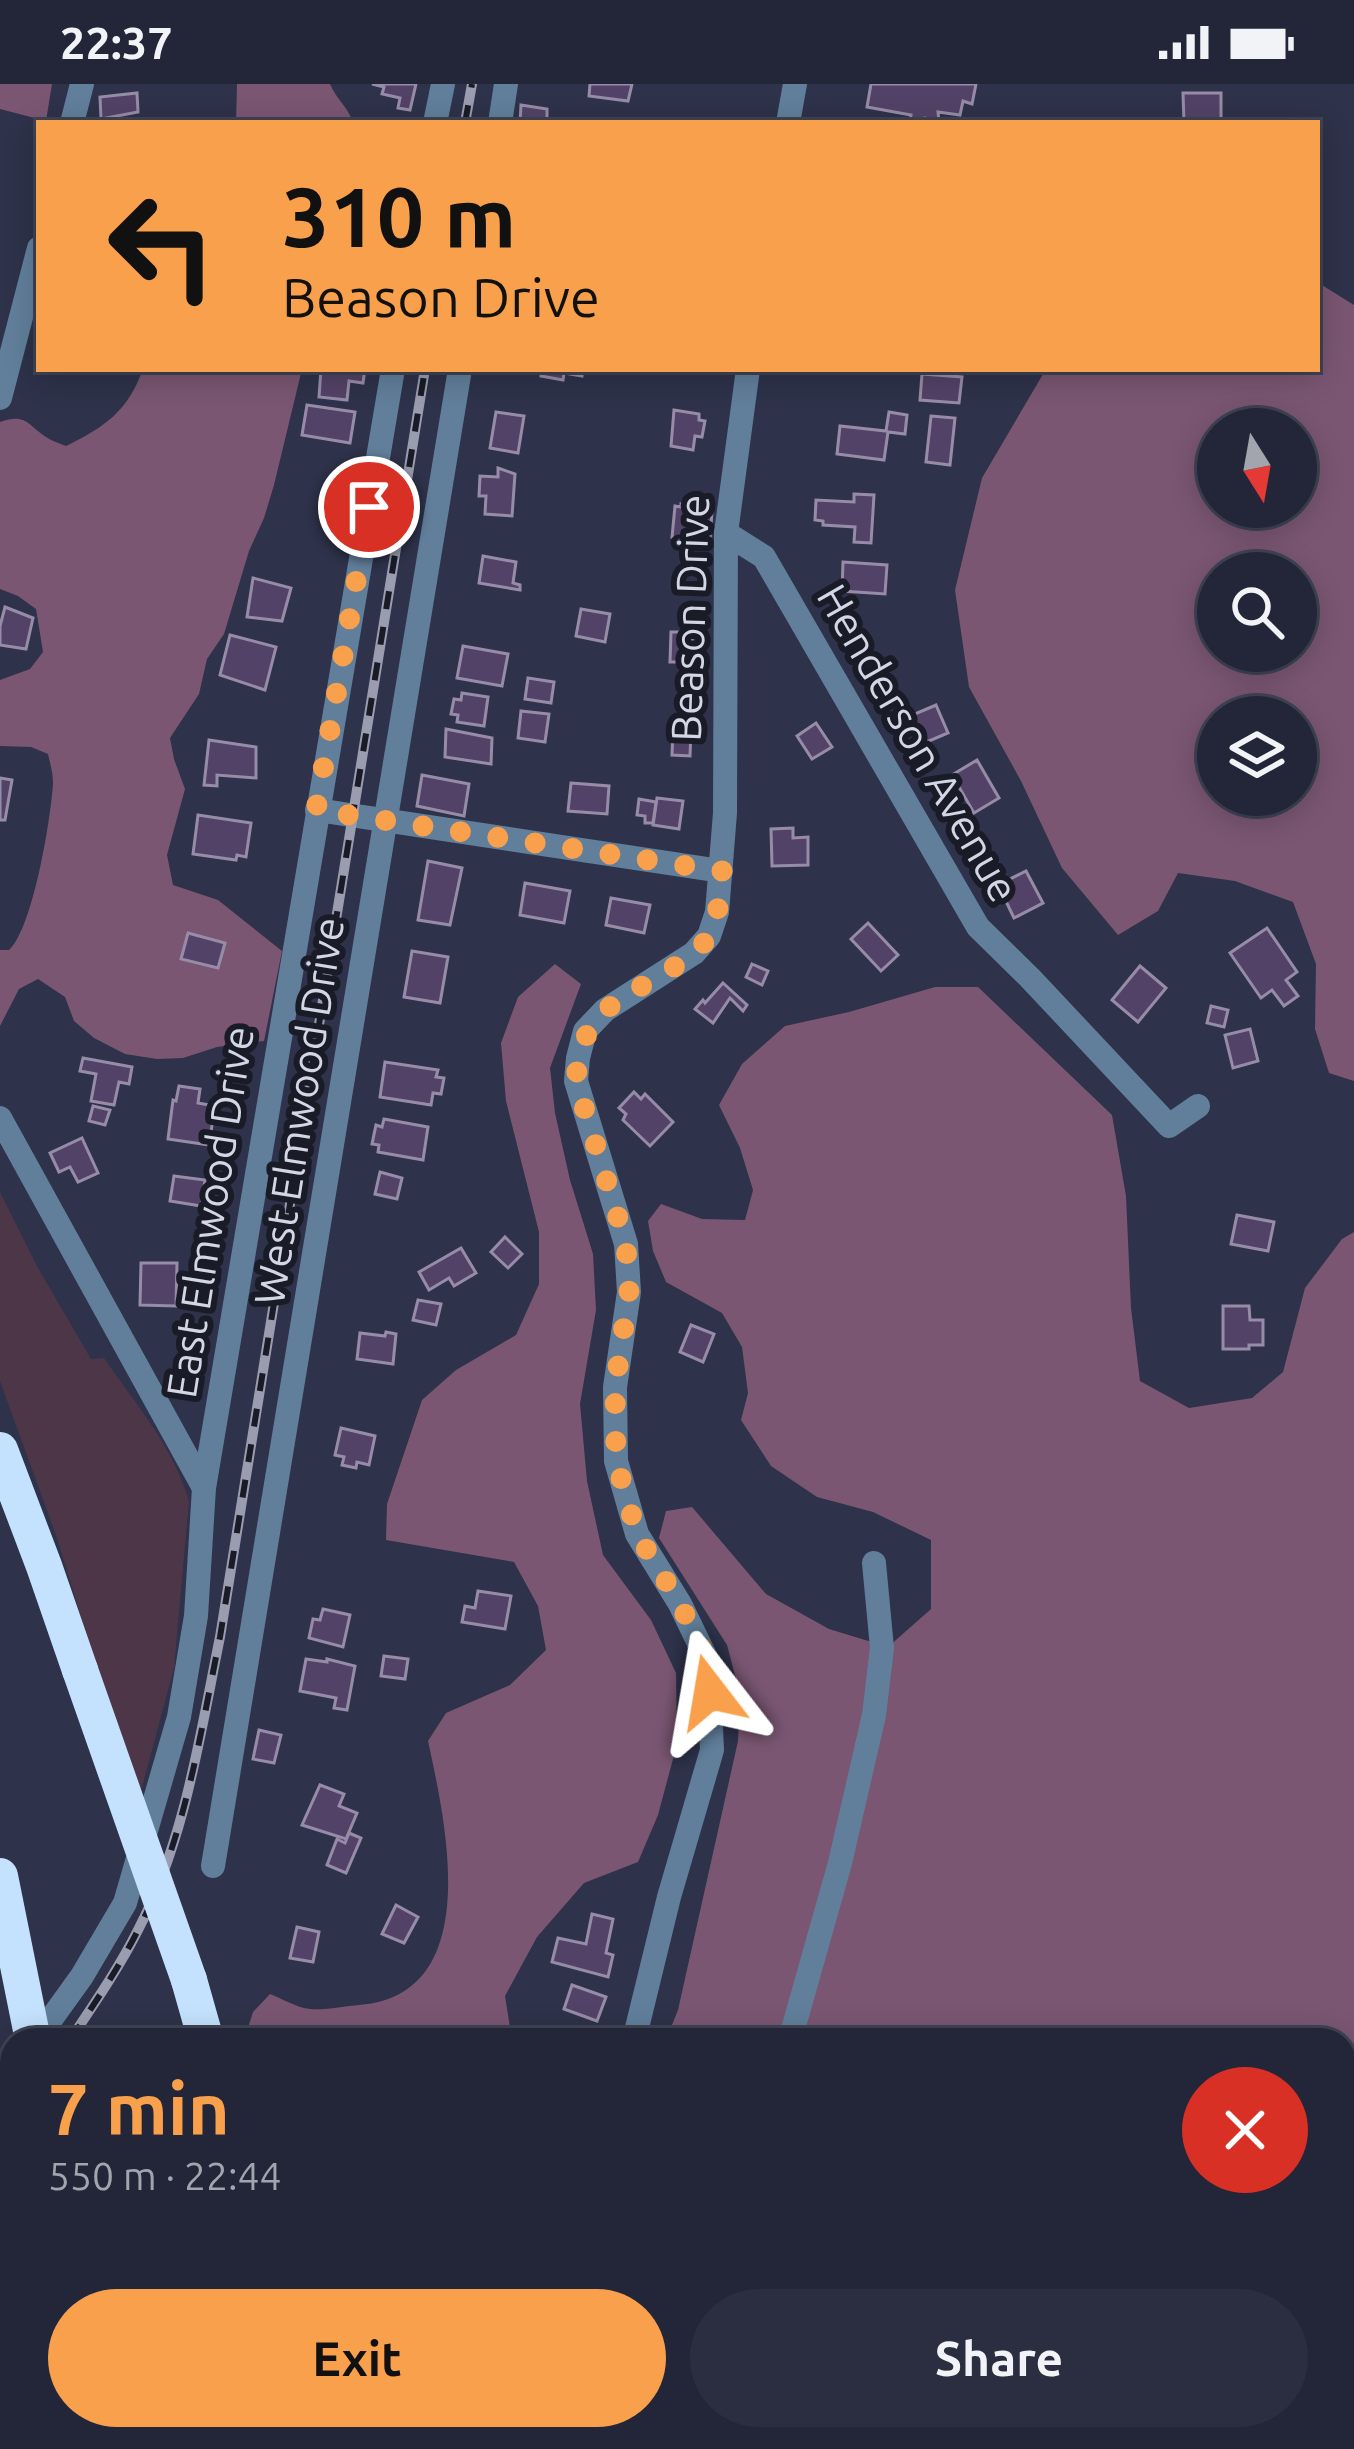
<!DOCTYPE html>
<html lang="en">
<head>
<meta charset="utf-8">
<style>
	body { margin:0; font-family:Ubuntu,sans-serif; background:#2a2e40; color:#f1f3f6; height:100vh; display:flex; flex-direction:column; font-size:45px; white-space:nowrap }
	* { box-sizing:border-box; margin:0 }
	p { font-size:39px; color:#a2a5ae }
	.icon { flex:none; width:66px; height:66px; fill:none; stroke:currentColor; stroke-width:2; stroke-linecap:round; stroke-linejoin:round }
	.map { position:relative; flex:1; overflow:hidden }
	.drawer { position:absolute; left:0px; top:1944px; width:1356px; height:423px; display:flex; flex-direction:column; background:#222638; border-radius:36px 36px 0 0; box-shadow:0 6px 30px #0003,0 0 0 3px #3f4353 }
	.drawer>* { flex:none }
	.banner { position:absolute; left:36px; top:36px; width:1284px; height:252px; border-radius:0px; box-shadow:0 6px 30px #0003,0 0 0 3px #3f4353; background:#f9a04c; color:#111; overflow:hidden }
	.needle { width:78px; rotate:169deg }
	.fabs { position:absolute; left:1197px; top:324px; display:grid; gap:24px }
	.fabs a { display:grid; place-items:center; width:120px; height:120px; border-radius:50%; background:#222638; box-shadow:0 6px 30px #0003,0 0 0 3px #3f4353; font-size:60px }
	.pin { position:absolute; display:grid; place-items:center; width:102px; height:102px; color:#fff; margin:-51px; border:6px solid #fff; border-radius:50%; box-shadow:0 3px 12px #0007 }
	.me { position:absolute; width:132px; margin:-66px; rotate:346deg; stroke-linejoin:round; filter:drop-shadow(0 0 9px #0008) }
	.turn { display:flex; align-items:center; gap:42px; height:252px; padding:0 48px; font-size:54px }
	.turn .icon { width:156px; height:156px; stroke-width:2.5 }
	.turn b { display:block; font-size:84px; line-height:102px }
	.round { display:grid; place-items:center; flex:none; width:126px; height:126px; border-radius:63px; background:#2a2e40 }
	.overview { display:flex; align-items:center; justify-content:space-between; height:204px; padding:0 48px }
	h1 { font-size:72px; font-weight:600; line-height:90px; color:#f9a04c }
	.button { display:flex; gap:24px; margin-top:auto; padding:24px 48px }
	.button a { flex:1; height:138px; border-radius:72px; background:#f9a04c; color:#111; font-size:48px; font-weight:600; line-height:138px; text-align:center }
	.button a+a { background:#2a2e40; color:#f1f3f6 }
	.status { display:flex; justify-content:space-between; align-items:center; height:84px; padding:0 60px; background:#222638; direction:ltr }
	.status svg { height:33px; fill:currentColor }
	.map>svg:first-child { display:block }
	.green { fill:#4e3649 }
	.forest { fill:#7a5672; fill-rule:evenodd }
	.building { fill:#534267; stroke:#978ca7; stroke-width:3 }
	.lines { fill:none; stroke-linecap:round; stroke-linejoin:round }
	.street { stroke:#617f9b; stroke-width:24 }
	.highway { stroke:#c4e2fd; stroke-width:36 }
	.rail-casing { stroke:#9a9daf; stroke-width:10 }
	.rail { stroke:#191b26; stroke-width:6; stroke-dasharray:18; stroke-linecap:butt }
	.highway-bridge { stroke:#c4e2fd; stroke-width:36 }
	.route { stroke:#f9a04c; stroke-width:21; stroke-dasharray:0 37.8 }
	.labels { text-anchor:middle; stroke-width:12; stroke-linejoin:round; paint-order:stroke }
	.street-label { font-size:42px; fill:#d3d6e5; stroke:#191b26 }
</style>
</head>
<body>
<div class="status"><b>22:37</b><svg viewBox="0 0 49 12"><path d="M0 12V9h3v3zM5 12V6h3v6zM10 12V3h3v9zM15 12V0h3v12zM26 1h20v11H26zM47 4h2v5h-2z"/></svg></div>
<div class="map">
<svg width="1354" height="2365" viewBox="0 0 1354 2365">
	<rect width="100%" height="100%" fill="#2e324a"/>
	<path class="green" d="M0,1108L38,1184L91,1275L104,1274C135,1319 174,1364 189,1417L174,1584L141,1707L96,1582L57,1454L0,1297Z"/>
	<g class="forest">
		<polygon points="0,0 52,0 46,37 0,25"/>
		<path d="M237,0H330C336,15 349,24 353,39H236Z"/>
		<path d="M1317,198L1354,221V997L1329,989L1315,945L1316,880L1293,818L1235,797L1178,789L1158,827L1118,851L1062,784L1021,697L969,603L955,506L982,394L1046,285H1317ZM1296,345V423H1218V345ZM1218,489H1296V567H1218ZM1296,633V711H1218V633Z"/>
		<path d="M143,285H302L274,401L264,434L249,467L224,550L207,575L199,610L170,654L174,675L185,705L167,771L173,801L218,816L282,867L264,957L217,963L183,974L157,975L125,970L94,954L74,937L65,913L38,895L19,905L0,942V866H9C33,844 51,734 53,699C53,689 50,679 48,670L31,663L0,662V596L30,585L43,568L36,525L18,512L0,505V338C27,329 27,341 46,353C52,357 59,359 66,362C105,343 128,327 143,285Z"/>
		<path d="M555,880L581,900L550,984L555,1029L570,1096L593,1170L596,1226L580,1320L587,1397L603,1471L651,1536L676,1589L677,1660L658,1731L638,1778L584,1799L537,1853L505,1912L512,1956H244L253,1928L270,1910C281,1914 292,1921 304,1924C320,1928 342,1922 359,1921C485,1911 446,1740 428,1657L446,1629L510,1601L546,1566L538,1522L514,1478L386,1456L387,1420L422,1316L456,1286L516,1251L539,1200V1148L506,1017L501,959L518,913Z"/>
		<polygon points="935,903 978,903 1112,1031 1126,1112 1131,1224 1140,1297 1189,1324 1252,1314 1283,1288 1305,1204 1342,1155 1354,1148 1354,2125 1344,2124 1344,1956 666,1956 678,1926 738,1657 740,1610 727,1561 659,1454 666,1427 692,1423 766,1510 829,1545 888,1563 931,1525 931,1456 873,1428 817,1413 771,1382 741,1336 748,1309 742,1263 722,1229 666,1198 653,1167 648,1137 661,1120 702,1135 745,1136 753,1106 740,1064 719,1021 742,980 785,942 849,928"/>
		<polygon points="228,2355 1164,2355 1164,2356 1159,2365 227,2365"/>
	</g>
	<g class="building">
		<polygon points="372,0 416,0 410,26 398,24 400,14 382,10 384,3"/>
		<polygon points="590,0 632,0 628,17 589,12"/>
		<polygon points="871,0 976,0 972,20 963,17 960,31 938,28 939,37 925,34 924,39 910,39 911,31 867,23"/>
		<polygon points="137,9 138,28 101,35 100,13"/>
		<polygon points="1183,9 1221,9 1221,39 1184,39"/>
		<polygon points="521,21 547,25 547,39 520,39"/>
		<polygon points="321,285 365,285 363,299 349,297 347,316 319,313"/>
		<polygon points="542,285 583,285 582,292 564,289 563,296 541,292"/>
		<polygon points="922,290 962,293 959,319 920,316"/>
		<polygon points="307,321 355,328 350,359 302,351"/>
		<polygon points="674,326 699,330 699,336 705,337 702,353 695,352 693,366 671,362"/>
		<polygon points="496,328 524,332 518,369 490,364"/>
		<polygon points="889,328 907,331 905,350 888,348 884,376 837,370 840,342 886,347"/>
		<polygon points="931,332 955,334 950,381 926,378"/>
		<polygon points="498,384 515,390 512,432 485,430 486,412 479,412 480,392 498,393"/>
		<polygon points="854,410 874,411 871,459 854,458 855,443 823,441 823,437 815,436 816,416 854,418"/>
		<polygon points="681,420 693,421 693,425 712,427 710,456 672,453 675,422 681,423"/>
		<polygon points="483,472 516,478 513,499 520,501 520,506 479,499"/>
		<polygon points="843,478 887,481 885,510 842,507"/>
		<polygon points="253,494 291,504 282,537 247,533"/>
		<polygon points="5,523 33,534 26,565 0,561 0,542"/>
		<polygon points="581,525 610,530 605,558 576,552"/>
		<polygon points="671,548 693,548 690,578 670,578"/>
		<polygon points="230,551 276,563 265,606 220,591"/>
		<polygon points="463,562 508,570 502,602 457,594"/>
		<polygon points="528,594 554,598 551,619 525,615"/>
		<polygon points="462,609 488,613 484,642 457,638 458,631 451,630 454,615 461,616"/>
		<polygon points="936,621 948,649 922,660 910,632"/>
		<polygon points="521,627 549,630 545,658 518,654"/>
		<polygon points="816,639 832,663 812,675 797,652"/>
		<polygon points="446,645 492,654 491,680 445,673"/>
		<polygon points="673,645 691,646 690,672 672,671"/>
		<polygon points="209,656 256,663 256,694 217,691 217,702 204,701"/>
		<polygon points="977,676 999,714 974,729 952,691"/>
		<polygon points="422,691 469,700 464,732 417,722"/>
		<polygon points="0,694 12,696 5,736 0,736"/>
		<polygon points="571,699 609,702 607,730 568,727"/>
		<polygon points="657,714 683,717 679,745 653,741"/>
		<polygon points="639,715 656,718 653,739 645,739 645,732 637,731"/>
		<polygon points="198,731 251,739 246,773 237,771 236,776 193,770"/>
		<polygon points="793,744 793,754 808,753 808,781 772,782 771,745"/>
		<polygon points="428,777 462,784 450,841 418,836"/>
		<polygon points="1026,787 1043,819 1014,834 998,801"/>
		<polygon points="525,799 570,807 564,839 520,831"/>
		<polygon points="611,814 650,821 644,849 606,841"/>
		<polygon points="868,839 898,871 881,887 851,855"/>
		<polygon points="1267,844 1297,888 1286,896 1298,912 1284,922 1272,906 1261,914 1230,869"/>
		<polygon points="188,849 225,859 218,884 181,875"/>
		<polygon points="412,867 448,873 440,919 404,913"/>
		<polygon points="752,880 768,887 762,901 746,893"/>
		<polygon points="1140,882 1166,904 1138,938 1112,916"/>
		<polygon points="723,899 747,921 743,927 730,914 713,939 695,925 703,916 705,919"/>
		<polygon points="1211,922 1228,926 1224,943 1207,939"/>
		<polygon points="1250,945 1258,977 1233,984 1225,951"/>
		<polygon points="83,974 132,983 129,1000 119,998 114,1021 91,1017 96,990 80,987"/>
		<polygon points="385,978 438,986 436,993 444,994 441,1010 433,1009 431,1021 380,1013"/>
		<polygon points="179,1002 200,1005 198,1019 215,1022 209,1061 168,1055 173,1016 176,1017"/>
		<polygon points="634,1008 641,1015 645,1010 673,1038 650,1062 623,1036 626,1030 619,1024"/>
		<polygon points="93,1022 110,1026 105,1041 89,1037"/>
		<polygon points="384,1035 428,1043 423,1076 378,1068 379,1061 372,1060 376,1041 382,1043"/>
		<polygon points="82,1054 98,1089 78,1098 70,1083 59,1088 50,1069"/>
		<polygon points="380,1088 402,1094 397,1115 375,1110"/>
		<polygon points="174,1092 205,1096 201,1122 170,1117"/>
		<polygon points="1237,1131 1274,1138 1268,1167 1231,1160"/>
		<polygon points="505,1153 522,1170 508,1184 491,1168"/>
		<polygon points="461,1164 476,1189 454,1202 449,1194 429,1206 419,1188"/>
		<polygon points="141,1179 177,1179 176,1222 140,1221"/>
		<polygon points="418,1216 441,1220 436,1241 413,1236"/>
		<polygon points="1223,1222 1249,1222 1250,1236 1263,1236 1263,1261 1249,1261 1249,1265 1223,1265"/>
		<polygon points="691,1241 714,1250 703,1278 680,1268"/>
		<polygon points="386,1248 396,1250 393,1280 357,1275 360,1249 385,1252"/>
		<polygon points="341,1344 375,1352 369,1381 357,1378 356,1384 342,1381 344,1373 335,1371"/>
		<polygon points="478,1507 511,1512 505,1545 462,1538 465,1522 475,1524"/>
		<polygon points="323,1525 350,1531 343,1563 309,1554 313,1535 320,1536"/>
		<polygon points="384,1572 408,1575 405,1595 381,1592"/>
		<polygon points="306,1575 327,1578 327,1575 355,1582 347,1626 334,1624 336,1614 300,1607"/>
		<polygon points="259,1646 281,1651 274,1679 253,1675"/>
		<polygon points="320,1701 344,1710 339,1722 357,1729 346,1755 302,1741"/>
		<polygon points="349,1749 361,1754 346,1789 327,1781 337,1755 345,1759"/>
		<polygon points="396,1821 418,1833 404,1859 382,1850"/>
		<polygon points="592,1830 613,1835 606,1869 613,1871 608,1893 552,1878 558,1854 586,1860"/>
		<polygon points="297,1843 319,1848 313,1878 290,1874"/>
		<polygon points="572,1901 606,1913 597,1937 564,1925"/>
		<polygon points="1348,2175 1354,2178 1354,2229 1344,2224 1344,2183"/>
		<polygon points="1209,2355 1251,2355 1269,2362 1267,2365 1201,2365"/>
	</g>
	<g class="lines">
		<g class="street">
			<polyline points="72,39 82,0"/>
			<polyline points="435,39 443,0"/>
			<polyline points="500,39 506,0"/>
			<polyline points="788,39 795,0"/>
			<polyline points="0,314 39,164"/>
			<polyline points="726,449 764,473 978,843 1030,894 1169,1042 1198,1022"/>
			<polyline points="317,726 721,787"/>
			<polyline points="0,1034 204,1404"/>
			<polyline points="213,1782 460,285"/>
			<polyline points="36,1956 82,1892 125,1819 179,1633 196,1532 204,1404 393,285"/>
			<polyline points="634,1956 669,1813 712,1666 708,1578 680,1520 637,1450 616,1377 615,1303 629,1208 626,1160 576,997 578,974 585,947 605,926 694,869 709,852 717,828 725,729 726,449 748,285"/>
			<polyline points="790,1956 840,1779 874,1631 882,1564 874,1479"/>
		</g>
		<g class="highway">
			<polyline points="0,1366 44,1482 80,1586"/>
			<polyline points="0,1792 33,1956"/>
			<polyline points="189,1896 206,1956"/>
			<polyline points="0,2286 12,2177"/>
			<polyline points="88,2355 92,2365"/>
			<polyline points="166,2365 170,2355"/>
		</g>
		<defs>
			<g id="rail">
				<polyline points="465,39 472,0"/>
				<path d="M70,1956C94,1920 119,1884 138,1846C185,1756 200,1651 220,1553L425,285"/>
				<polyline points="0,2043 12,2029"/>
			</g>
		</defs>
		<use href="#rail" class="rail-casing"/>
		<use href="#rail" class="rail"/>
		<g class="highway-bridge">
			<polyline points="80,1586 189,1896"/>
			<polyline points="0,2012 12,2072"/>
		</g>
	</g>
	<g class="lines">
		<path class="route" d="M369,423L316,726L722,787C719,808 720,833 709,852C701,865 687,874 674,883C619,918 581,924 576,997L626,1160L629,1208L615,1303L616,1377L637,1450L680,1520L708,1578L710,1608"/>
	</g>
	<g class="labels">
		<g class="street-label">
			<text transform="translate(690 534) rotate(-88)" y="15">Beason Drive</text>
			<text transform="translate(918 659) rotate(60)" y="15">Henderson Avenue</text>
			<text transform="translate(299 1027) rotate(-81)" y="15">West Elmwood Drive</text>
			<text transform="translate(210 1128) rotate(-81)" y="15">East Elmwood Drive</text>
		</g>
	</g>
</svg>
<div class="fabs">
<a><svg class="needle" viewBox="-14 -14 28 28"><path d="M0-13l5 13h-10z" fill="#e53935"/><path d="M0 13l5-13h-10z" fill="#a2a5ae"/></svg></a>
<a><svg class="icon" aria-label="search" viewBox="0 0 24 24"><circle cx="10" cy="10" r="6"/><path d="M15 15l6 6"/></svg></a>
<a><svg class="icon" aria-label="layers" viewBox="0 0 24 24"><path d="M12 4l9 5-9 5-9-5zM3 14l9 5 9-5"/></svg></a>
</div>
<div class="pin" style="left:369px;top:423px;background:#d93025"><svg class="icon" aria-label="arrive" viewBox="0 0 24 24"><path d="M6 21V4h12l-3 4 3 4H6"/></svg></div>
<svg class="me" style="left:710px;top:1608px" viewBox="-20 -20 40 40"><path d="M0-17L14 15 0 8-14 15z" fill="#f9a04c" stroke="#fff" stroke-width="4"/></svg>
<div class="banner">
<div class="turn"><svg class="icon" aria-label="left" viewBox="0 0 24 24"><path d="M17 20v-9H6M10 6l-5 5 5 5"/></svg><div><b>310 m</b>Beason Drive</div></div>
</div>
<section class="drawer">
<div class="overview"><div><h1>7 min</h1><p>550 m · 22:44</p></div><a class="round" style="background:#d93025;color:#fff"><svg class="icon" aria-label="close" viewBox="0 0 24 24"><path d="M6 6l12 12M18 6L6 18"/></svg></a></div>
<div class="button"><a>Exit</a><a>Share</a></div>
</section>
</div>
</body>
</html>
